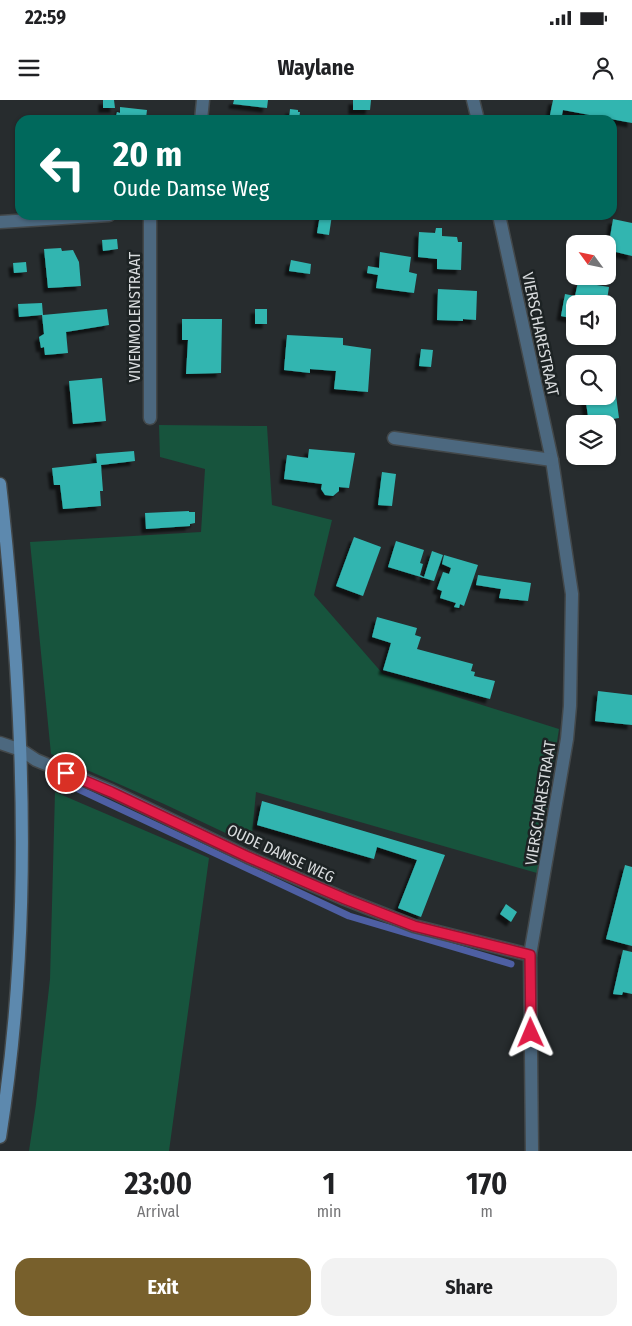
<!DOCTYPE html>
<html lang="en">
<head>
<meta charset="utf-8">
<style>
	body { margin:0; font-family:"Fira Sans Condensed",sans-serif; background:#f2f2f2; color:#202124; height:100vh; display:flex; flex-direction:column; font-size:19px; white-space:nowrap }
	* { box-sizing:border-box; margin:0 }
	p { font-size:16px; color:#757577 }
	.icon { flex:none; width:28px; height:28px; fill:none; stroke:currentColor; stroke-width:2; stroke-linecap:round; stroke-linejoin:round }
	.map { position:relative; height:1051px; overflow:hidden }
	.drawer { display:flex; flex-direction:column; background:#fff; flex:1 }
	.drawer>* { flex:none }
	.banner { position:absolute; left:15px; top:15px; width:602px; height:105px; border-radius:15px; box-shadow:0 1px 4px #0004; background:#00695c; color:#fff; overflow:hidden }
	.needle { width:32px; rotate:303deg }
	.tools { position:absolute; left:566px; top:135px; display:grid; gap:10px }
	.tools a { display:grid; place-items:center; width:50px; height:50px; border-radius:10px; background:#fff; box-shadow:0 1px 4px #0004; font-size:25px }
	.pin { position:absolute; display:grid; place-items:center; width:42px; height:42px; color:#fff; margin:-21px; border:2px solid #fff; border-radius:50%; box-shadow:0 1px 5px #0007 }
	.me { position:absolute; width:55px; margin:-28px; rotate:359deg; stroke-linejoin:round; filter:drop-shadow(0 0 4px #0008) }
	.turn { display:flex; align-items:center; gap:18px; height:105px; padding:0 15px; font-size:22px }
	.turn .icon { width:65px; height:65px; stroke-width:2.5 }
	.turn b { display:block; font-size:35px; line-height:42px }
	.eta { display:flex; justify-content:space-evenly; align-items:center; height:85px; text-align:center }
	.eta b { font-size:30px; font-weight:700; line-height:35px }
	.button { display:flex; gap:10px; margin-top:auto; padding:10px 15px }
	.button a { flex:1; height:58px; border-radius:15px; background:#78602c; color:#fff; font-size:20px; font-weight:700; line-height:58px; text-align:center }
	.button a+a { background:#f2f2f2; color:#202124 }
	.status { display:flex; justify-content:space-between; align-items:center; height:35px; padding:0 25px; background:#fff; direction:ltr }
	.status svg { height:14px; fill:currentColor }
	header { display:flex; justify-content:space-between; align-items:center; height:65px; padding:0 15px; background:#fff; font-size:22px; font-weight:700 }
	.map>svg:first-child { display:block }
	.green { fill:#17543d }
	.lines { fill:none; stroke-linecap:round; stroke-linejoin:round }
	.stream { stroke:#4e5fa3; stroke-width:7 }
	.building { fill:#32b5b0; filter:url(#shadow) }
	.street-casing { stroke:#43484a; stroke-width:15 }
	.secondary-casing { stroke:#43484a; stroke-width:15 }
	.street { stroke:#4c687f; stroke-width:12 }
	.secondary { stroke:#5d89ae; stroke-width:12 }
	.route-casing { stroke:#92132f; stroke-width:12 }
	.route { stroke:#e11d48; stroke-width:9 }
	.labels { text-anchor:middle; stroke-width:5; stroke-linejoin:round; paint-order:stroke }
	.street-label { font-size:16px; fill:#d8dbdd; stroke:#1d2324 }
</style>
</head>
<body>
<div class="status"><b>22:59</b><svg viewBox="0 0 49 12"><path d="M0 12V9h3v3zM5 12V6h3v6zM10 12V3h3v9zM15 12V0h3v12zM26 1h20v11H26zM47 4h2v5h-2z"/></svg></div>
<header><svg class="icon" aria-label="menu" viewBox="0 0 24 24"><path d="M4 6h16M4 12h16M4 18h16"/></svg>Waylane<svg class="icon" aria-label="person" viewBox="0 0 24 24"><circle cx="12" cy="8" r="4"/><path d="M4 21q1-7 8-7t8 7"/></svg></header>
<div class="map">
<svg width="632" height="1051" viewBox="0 0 632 1051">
	<defs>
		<filter id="shadow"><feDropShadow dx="-4.5" dy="4.5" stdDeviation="1" flood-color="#0009"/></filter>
	</defs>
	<rect width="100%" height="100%" fill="#272c2e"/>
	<g class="green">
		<polygon points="159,325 267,326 272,405 332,420 314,495 383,574 559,629 537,773 256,692 251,745 164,704 51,654 30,442 201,432 205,369 160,357"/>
		<polygon points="55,692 209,758 169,1051 29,1051 36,1004 50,879"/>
	</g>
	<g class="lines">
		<polyline class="stream" points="57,679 349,816 511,864"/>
	</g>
	<g class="building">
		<polygon points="103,0 114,0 115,8 103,8"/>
		<polygon points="234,0 268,0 267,8 233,4"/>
		<polygon points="353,0 371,0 370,10 353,10"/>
		<polygon points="553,0 632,0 632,23 563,10 561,20 549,20"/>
		<polygon points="120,7 147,10 146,18 156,19 156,20 115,20 117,12 120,13"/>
		<polygon points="290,9 298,10 298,12 300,12 299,20 289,20"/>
		<rect x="351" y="17" width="21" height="3"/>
		<polygon points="320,115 332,115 329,135 317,133"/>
		<polygon points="613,119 632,123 632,156 608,150"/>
		<polygon points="436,128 442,128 442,136 457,137 458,142 462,142 461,170 437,169 437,159 418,157 419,132 435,133"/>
		<polygon points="117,139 118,149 103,151 102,140"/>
		<polygon points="61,148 62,151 73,150 79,162 81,186 48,188 44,149"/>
		<polygon points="380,152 411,157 409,172 417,174 414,193 376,188 378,175 367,173 368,166 379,168"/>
		<polygon points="291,160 311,164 310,174 289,171"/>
		<polygon points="26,162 27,172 14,173 13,163"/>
		<polygon points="578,182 609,187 607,200 596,199 595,204 575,204 575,219 561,216 565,194 575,196"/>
		<polygon points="438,189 477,191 476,220 463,219 463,221 437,220"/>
		<polygon points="42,203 43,215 107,209 109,225 66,232 68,253 45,255 44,247 41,248 39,237 44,234 42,215 19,217 18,204"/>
		<rect x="255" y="209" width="12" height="15"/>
		<polygon points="182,219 222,219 221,273 186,274 188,240 182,240"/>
		<polygon points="287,235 343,238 343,245 371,249 368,292 334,289 336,271 310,269 310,273 284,270"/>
		<polygon points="421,249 433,250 431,267 419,266"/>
		<polygon points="612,265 619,318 589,323 585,296 608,296 608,266"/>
		<polygon points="102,278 106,321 73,324 69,281"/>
		<polygon points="309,349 355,353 349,388 339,387 339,391 333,396 325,395 321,389 322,384 284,379 287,355 308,358"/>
		<polygon points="134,351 135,361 101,365 103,391 100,391 101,406 63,409 60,385 54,385 52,368 97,363 96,354"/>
		<polygon points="382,372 396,374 392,406 378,405"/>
		<polygon points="189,411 189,412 195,412 195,423 190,424 190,426 146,429 145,413"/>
		<polygon points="354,437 381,447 363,496 336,486"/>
		<polygon points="396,441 424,450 420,463 423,464 420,475 424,477 432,451 443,455 434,481 388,467"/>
		<polygon points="444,455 478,465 464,506 460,504 459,508 454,507 456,503 440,498 442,491 437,489 443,472 449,474 451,468 442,464"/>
		<polygon points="478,475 531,483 528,501 499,498 501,489 476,485"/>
		<polygon points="377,517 417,528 415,535 421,537 417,549 473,564 471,571 475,572 474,576 495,581 490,599 383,570 391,543 372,537"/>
		<polygon points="598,591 632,595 632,625 595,621"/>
		<polygon points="262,701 445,755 421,817 398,808 417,760 377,747 374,759 257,725"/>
		<polygon points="625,765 632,767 632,846 606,839"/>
		<polygon points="506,804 517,812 511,822 500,814"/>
		<polygon points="623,850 632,852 632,894 623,892 622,895 613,894"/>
	</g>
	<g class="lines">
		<defs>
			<g id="street">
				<polyline points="473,0 478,20"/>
				<polyline points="201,20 203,0"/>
				<polyline points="499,115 552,360 572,494 570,606 567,639 530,855 532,1051"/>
				<polyline points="0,122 109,115"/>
				<polyline points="150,318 150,115"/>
				<polyline points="394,338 552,360"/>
				<polyline points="0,643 21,650 36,660 111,691 248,757 345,799 414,826 530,855"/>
			</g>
			<path id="secondary" d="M0,384C7,445 12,505 16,565C26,724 25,879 0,1037"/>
		</defs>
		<use href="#street" class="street-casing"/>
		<use href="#secondary" class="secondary-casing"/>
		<use href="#street" class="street"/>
		<use href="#secondary" class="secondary"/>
	</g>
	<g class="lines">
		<defs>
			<polyline id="route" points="66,673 111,692 248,757 345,799 414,826 530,855 531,933"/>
		</defs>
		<use href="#route" class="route-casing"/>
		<use href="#route" class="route"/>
	</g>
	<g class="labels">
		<g class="street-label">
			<text transform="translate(134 217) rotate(-90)" y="6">VIVENMOLENSTRAAT</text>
			<text transform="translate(541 234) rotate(78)" y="6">VIERSCHARESTRAAT</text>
			<text transform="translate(540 703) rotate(-81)" y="6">VIERSCHARESTRAAT</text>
			<text transform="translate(281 753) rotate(25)" y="6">OUDE DAMSE WEG</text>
		</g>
	</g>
</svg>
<div class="tools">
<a><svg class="needle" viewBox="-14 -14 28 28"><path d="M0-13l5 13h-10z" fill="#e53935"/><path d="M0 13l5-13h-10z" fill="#757577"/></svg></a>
<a><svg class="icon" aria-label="sound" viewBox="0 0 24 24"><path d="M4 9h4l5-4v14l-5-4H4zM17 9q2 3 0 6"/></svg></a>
<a><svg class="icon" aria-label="search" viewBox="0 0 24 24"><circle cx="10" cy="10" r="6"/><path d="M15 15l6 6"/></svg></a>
<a><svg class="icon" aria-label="layers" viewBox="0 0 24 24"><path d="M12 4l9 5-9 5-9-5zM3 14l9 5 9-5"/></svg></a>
</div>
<div class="pin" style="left:66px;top:673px;background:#d93025"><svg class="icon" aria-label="arrive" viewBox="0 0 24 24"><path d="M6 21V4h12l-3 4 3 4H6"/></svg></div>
<svg class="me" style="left:531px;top:933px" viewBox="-20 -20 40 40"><path d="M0-17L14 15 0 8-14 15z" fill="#e11d48" stroke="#fff" stroke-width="4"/></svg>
<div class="banner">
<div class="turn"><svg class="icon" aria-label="left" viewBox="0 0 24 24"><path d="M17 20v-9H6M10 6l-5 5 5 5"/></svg><div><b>20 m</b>Oude Damse Weg</div></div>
</div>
</div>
<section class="drawer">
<div class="eta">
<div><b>23:00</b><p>Arrival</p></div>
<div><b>1</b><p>min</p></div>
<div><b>170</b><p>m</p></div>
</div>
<div class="button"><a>Exit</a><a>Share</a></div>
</section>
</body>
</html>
